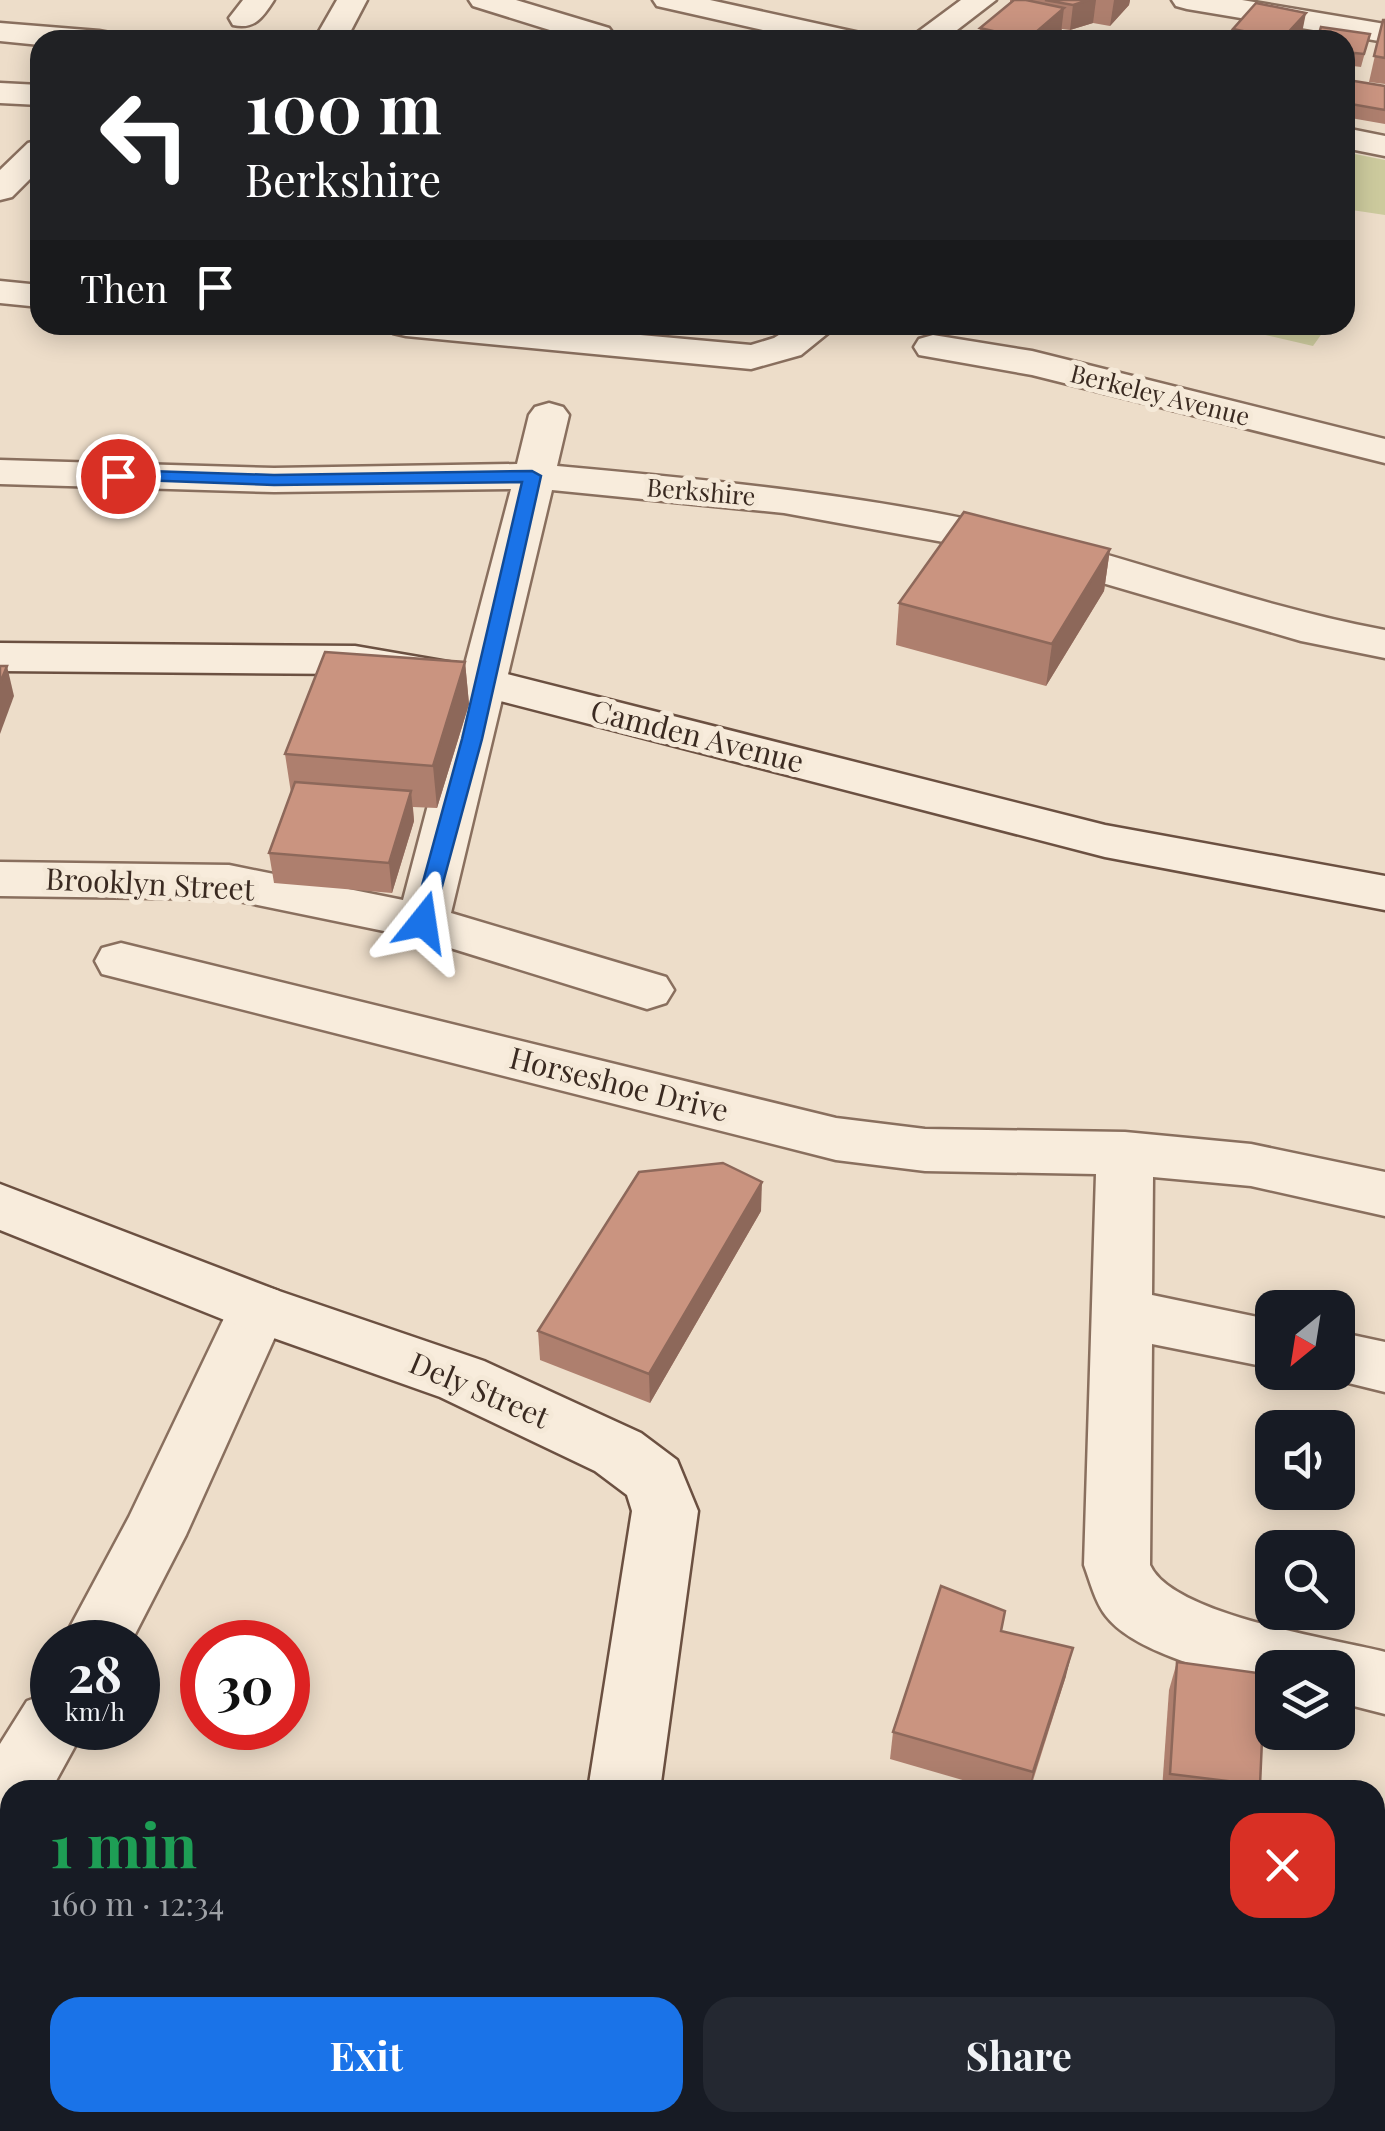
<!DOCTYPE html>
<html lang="en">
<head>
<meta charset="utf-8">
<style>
	body { margin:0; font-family:"Playfair Display",serif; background:#242831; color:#f1f3f6; height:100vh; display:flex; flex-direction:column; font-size:38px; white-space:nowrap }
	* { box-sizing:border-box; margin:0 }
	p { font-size:32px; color:#9ea1a6 }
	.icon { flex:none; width:55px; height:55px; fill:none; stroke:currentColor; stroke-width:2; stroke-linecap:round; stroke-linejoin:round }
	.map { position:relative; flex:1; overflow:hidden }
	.sheet { position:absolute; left:0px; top:1780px; width:1385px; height:352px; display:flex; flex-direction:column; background:#171b24; border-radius:30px 30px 0 0; box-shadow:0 5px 25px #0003 }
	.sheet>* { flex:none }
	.banner { position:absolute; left:30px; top:30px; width:1325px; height:305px; border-radius:30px; box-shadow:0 5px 25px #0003; background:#202124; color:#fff; overflow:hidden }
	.needle { width:65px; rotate:210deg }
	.fabs { position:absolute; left:1255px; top:1290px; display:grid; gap:20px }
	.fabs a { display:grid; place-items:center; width:100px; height:100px; border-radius:20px; background:#171b24; box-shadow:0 5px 25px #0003; font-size:50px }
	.speed { position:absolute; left:30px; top:1620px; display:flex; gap:20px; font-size:50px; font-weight:700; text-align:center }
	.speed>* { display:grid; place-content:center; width:130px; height:130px; border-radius:50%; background:#171b24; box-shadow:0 5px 25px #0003; line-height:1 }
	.speed small { font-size:25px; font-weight:400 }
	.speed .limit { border:15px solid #d22; background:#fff; color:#111 }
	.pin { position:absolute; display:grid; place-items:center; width:85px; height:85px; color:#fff; margin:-42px; border:5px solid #fff; border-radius:50%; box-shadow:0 2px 10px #0007 }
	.me { position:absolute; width:110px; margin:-55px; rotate:15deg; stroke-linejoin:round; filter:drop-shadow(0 0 8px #0008) }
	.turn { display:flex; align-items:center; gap:35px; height:210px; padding:0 50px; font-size:45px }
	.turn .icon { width:130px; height:130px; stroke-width:2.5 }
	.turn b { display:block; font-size:70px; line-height:85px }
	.then { display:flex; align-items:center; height:95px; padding:0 50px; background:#0003; gap:20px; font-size:38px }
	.round { display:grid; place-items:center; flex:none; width:105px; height:105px; border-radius:30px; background:#242831 }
	.summary { display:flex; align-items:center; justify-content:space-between; height:170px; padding:0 50px }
	h1 { font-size:60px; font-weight:700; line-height:75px; color:#1e9e55 }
	.action { display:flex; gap:20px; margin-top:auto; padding:20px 50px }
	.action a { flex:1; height:115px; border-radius:30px; background:#1a73e8; color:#fff; font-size:40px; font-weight:700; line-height:115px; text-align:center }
	.action a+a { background:#242831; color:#f1f3f6 }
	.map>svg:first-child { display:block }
	.green { fill:#ccca9d }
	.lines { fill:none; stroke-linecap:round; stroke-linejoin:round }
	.street-casing { stroke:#896f5e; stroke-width:5 }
	.secondary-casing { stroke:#6b5041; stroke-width:5 }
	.street { fill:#f8ecdc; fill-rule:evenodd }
	.secondary { fill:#f8ecdc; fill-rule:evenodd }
	.wall { fill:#ae7f6e }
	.shaded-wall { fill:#8d685a }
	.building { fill:#ca9480; stroke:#8d685a; stroke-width:2.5 }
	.route { fill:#1a73e8; stroke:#114b97; stroke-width:2.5 }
	.labels { text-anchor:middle; stroke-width:10; stroke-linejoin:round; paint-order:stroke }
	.far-street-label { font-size:25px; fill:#3a2a21; stroke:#f5e9d8 }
	.street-label { font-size:30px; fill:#3a2a21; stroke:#f5e9d8 }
</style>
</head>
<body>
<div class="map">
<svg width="1385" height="2131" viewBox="0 0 1385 2131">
	<rect width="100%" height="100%" fill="#edddc9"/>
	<g class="green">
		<polygon points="1345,152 1385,160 1385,215 1345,209"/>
		<polygon points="1222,325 1328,325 1313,346"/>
	</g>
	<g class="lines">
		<defs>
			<g id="street">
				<path d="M243,0H274C263,17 255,30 233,25L229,18Z"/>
				<polygon points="337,0 367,0 346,40 314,40"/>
				<polygon points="469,0 516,0 609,28 618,40 582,40 473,6"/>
				<polygon points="653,0 710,0 860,33 865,40 807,40 657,6"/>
				<polygon points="961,0 996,0 944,40 907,40"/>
				<polygon points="1172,0 1242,0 1385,24 1385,42 1187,9 1176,6"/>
				<polygon points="0,23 99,31 110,33 115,40 40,40 40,45 0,41"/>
				<polygon points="0,83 40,85 40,105 0,103"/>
				<polygon points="1345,128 1385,136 1385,156 1345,148"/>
				<polygon points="40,140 40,169 12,197 0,200 0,170 28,143"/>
				<polygon points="0,281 40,285 40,307 0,303"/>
				<polygon points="387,325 530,325 751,345 774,338 795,325 838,325 801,355 751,369 406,336 393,333"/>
				<polygon points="933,335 1032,351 1385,439 1385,463 1032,375 919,355 914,347 919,339"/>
				<path d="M549,403L563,407L569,415L557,466C707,480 856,493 1003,527C1131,557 1255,606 1385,630V658L1301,641L993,551L784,513L552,490L451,913L666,977L674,990L666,1003L647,1009L418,938L229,899L0,896V862L229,865L403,900L511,489L274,492L0,484V460L274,468L517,464L529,415L535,407Z"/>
				<path d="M121,943L836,1118L925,1129L1125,1132L1251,1144L1385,1172V1216L1251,1186L1153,1177L1152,1295L1272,1320V1368L1152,1344L1150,1565C1172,1615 1333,1639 1385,1652V1714L1338,1702V1668H1272V1686C1226,1674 1136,1655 1106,1616C1095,1602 1090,1581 1084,1565L1096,1174L925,1171L836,1160L102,974L95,961L102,948Z"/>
				<polygon points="258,1284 279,1291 288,1308 186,1535 131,1642 62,1642 129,1517 237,1291"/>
				<polygon points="1338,1332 1385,1342 1385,1392 1316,1375 1338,1372"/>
				<polygon points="52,1692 52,1728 85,1728 51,1790 10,1790 10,1829 0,1833 0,1744 27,1701"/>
				<polygon points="188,2122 269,2122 266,2131 184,2131"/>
			</g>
			<g id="secondary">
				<polygon points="0,643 355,646 483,668 1105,825 1385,876 1385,910 1105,857 481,696 355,674 0,671"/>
				<polygon points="0,1184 279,1291 484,1361 641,1433 677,1460 698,1511 660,1790 588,1790 632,1511 627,1495 595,1471 440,1397 237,1325 0,1230"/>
				<polygon points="544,2122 624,2122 623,2131 543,2131"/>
			</g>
		</defs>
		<use href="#street" class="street-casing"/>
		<use href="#secondary" class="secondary-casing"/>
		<use href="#street" class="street"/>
		<use href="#secondary" class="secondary"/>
	</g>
	<g class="wall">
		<polygon points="1010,0 1130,0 1129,5 1110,26 1093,23 1070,30 1062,29 1061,33 1053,40 979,40 980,28 1010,3"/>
		<polygon points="1383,20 1385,20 1385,84 1369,82"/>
		<polygon points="1233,29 1301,38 1299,40 1231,40"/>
		<polygon points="1370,34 1361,67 1345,65 1345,40"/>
		<polygon points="1385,86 1385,124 1345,117 1345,96"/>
		<polygon points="1110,549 1104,591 1046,686 896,645 899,603"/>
		<polygon points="465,662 469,704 437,808 413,807 414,821 392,893 274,883 269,853 291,793 285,754"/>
		<polygon points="761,1211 650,1403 540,1360 538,1331"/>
		<polygon points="1002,1631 1066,1676 1030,1790 997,1790 890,1759 893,1732"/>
		<polygon points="1177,1662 1260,1785 1259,1790 1162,1790 1169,1690"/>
		<polygon points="1385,1840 1385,1912 1375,1909 1375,1883"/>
	</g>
	<g class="shaded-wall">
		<polygon points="1089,0 1096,0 1093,23 1070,30 1073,5"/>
		<polygon points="1114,0 1130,0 1129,5 1110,26"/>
		<polygon points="1064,8 1061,33 1053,40 1028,40"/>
		<polygon points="1306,13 1301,38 1299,40 1282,40"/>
		<polygon points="1110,549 1104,591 1046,686 1052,644"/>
		<polygon points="465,662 469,704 437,808 433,766"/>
		<polygon points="7,666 14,696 0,734 0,683"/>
		<polygon points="411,791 414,821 392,893 389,863"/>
		<polygon points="762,1182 761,1211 650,1403 649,1374"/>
		<polygon points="1073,1648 1066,1676 1029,1790 1033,1772"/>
	</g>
	<g class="building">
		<polygon points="1014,0 1026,0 1064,8 1028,39 980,28"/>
		<polygon points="1045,0 1089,0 1073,5"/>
		<polygon points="1256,3 1306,13 1282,39 1233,29"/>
		<polygon points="1383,20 1385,20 1385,58 1374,56"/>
		<polygon points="1321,27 1370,34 1364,54 1345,52 1345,40 1317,40"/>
		<polygon points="1354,81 1385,86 1385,110 1345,103 1345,96"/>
		<polygon points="964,512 1110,549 1052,644 899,603"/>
		<polygon points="325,652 465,662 433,766 285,754"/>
		<polygon points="0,666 7,666 0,683"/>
		<polygon points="295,782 411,791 389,863 269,853"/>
		<polygon points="723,1163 762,1182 649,1374 538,1331 639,1172"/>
		<polygon points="941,1586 1005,1611 1001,1631 1073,1648 1033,1772 893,1732"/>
		<polygon points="1177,1662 1265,1674 1260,1785 1170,1774"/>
	</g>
	<polygon class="route" points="118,470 274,475 532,471 541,476 482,739 431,927 415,927 412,922 462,739 522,482 274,485 111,479 111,472"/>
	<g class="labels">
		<g class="far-street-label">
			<text transform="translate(1160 395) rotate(14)" y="9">Berkeley Avenue</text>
			<text transform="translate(701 492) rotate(5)" y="9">Berkshire</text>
		</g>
		<g class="street-label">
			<text transform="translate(697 737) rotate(14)" y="10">Camden Avenue</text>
			<text transform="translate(150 885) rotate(3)" y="10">Brooklyn Street</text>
			<text transform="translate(619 1085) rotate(14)" y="10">Horseshoe Drive</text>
			<text transform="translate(479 1391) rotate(23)" y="10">Dely Street</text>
		</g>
	</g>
</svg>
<div class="fabs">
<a><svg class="needle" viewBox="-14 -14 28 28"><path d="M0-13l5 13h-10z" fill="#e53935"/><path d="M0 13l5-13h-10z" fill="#9ea1a6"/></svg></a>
<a><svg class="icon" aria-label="sound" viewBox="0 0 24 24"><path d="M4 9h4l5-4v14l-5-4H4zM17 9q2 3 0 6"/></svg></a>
<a><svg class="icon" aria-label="search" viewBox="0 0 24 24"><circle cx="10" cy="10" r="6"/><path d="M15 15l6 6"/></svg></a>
<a><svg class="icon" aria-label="layers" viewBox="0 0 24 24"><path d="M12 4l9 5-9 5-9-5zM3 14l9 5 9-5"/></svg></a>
</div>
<div class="speed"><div>28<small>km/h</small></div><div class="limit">30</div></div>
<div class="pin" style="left:118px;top:476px;background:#d93025"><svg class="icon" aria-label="arrive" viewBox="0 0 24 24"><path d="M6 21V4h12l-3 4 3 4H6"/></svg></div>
<svg class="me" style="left:423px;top:922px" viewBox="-20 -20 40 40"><path d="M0-17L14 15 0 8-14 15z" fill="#1a73e8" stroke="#fff" stroke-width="4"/></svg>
<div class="banner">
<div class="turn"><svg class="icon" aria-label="left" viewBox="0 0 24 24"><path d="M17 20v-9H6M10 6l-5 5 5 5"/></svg><div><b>100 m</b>Berkshire</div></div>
<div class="then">Then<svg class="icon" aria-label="arrive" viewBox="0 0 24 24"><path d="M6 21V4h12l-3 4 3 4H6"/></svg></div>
</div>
<section class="sheet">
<div class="summary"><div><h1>1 min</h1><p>160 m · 12:34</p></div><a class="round" style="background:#d93025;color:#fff"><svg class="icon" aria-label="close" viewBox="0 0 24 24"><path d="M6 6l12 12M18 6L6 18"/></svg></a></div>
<div class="action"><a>Exit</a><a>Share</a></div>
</section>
</div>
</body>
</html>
